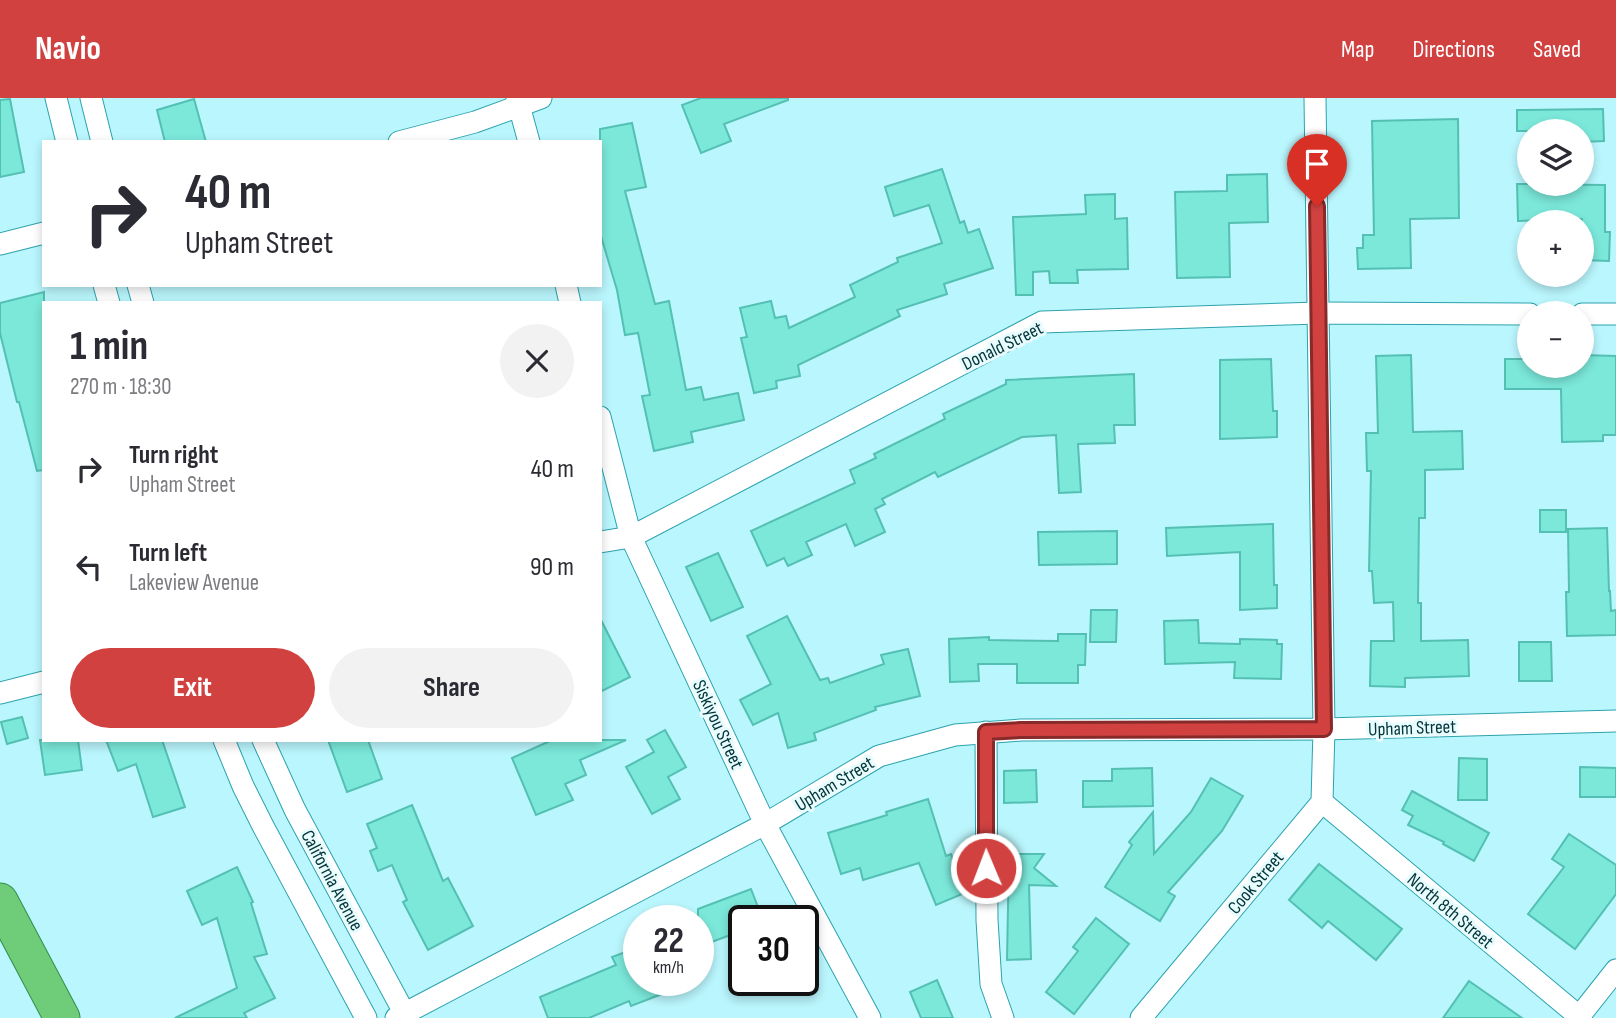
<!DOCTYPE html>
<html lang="en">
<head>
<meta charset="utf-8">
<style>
	body { margin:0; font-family:"Sofia Sans Condensed",sans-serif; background:#f2f2f3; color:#2b2b33; height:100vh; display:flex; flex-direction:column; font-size:26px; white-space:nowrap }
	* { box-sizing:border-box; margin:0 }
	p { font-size:23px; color:#7c7c81 }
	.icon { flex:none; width:38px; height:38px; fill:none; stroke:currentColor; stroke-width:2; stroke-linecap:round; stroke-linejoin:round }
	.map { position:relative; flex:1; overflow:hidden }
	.drawer { position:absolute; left:42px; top:203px; width:560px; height:441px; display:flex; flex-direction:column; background:#fff; border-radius:0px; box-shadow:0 4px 10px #0003 }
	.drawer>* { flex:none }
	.hud { position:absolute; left:42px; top:42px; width:560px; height:147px; border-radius:0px; box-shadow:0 4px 10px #0003; background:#fff; color:#2b2b33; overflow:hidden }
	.controls { position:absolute; left:1517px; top:21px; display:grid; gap:14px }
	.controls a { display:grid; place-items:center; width:77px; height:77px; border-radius:50%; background:#fff; box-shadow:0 4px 10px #0003; font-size:35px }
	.speed { position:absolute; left:623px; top:807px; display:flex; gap:14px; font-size:35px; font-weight:700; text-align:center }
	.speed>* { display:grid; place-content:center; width:91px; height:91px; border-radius:50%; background:#fff; box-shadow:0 4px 10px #0003; line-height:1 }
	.speed small { font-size:18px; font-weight:400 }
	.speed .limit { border:4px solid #111; border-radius:10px; background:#fff; color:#111 }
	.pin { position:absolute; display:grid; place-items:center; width:60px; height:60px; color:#fff; margin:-72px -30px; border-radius:50% 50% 50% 0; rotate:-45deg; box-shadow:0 0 7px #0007 }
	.pin .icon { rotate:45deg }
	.me { position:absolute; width:77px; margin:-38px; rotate:359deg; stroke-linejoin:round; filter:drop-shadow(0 0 5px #0008) }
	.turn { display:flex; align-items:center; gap:24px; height:147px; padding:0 28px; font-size:32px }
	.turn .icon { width:91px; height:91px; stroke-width:2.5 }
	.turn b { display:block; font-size:49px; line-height:60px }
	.round { display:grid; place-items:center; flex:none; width:74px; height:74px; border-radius:37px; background:#f2f2f3 }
	.head { display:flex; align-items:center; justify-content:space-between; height:119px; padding:0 28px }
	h1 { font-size:42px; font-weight:700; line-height:52px }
	.button { display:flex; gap:14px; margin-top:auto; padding:14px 28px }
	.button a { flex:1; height:80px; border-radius:42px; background:#d04140; color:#fff; font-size:28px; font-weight:700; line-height:80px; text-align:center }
	.button a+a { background:#f2f2f3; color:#2b2b33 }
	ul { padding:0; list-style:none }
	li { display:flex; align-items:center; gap:21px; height:98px; padding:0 28px }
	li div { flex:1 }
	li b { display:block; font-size:26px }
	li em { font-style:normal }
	header { display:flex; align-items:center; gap:42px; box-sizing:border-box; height:98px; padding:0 35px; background:#d04140; color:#fff }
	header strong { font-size:33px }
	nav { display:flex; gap:38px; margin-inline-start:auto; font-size:24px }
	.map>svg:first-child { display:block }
	.building { fill:#7be8da; stroke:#54c0b3; stroke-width:2 }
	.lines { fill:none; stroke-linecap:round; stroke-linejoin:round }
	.minor-casing { stroke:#2da2ae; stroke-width:23 }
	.trunk-casing { stroke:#318f4c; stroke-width:37 }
	.minor { stroke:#fff; stroke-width:21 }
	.trunk { stroke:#6fcc78; stroke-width:35 }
	.route-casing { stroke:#872a2a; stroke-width:18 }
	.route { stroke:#d04140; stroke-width:12 }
	.labels { text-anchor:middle; stroke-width:6; stroke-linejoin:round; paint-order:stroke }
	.street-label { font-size:19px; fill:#02353a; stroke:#e8fbfd }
</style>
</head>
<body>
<header>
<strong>Navio</strong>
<nav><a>Map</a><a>Directions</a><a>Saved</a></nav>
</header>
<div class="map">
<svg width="1616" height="920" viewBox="0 0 1616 920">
	<rect width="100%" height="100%" fill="#baf6fd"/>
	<g class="building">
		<polygon points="701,0 788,0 788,2 724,26 731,43 701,55 682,7"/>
		<polygon points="10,1 24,74 0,79 0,2"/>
		<polygon points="194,1 206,44 165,44 157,12"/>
		<polygon points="1603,11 1604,43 1582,44 1582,33 1517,33 1517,12"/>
		<polygon points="1458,21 1459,120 1410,121 1411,170 1358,171 1357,150 1363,150 1363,137 1374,137 1372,23"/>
		<polygon points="632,25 646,89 625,93 655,206 669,203 686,292 701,289 704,302 738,295 744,322 691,334 693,344 654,353 642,298 650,297 638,235 625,237 617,192 600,135 600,31"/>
		<polygon points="942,71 960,125 964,123 968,135 979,131 993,170 944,186 947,196 897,212 900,218 798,267 800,278 776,283 777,290 754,295 741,240 747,239 740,210 771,203 775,220 786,218 789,230 855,199 850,187 898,164 897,160 942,145 929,107 894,118 885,89"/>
		<polygon points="1267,76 1268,124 1229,125 1230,179 1177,180 1175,94 1227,93 1227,77"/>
		<polygon points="1517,86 1605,87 1605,134 1610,134 1609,163 1582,162 1582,121 1518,123"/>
		<polygon points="1115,96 1115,121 1127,120 1128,171 1077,172 1078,185 1050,185 1049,173 1033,174 1033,197 1016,197 1013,119 1086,116 1085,97"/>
		<polygon points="44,194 44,372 37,373 19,304 17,304 0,235 0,205"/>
		<polygon points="1411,257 1413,334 1462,333 1463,371 1425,372 1425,420 1419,420 1418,505 1421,505 1421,543 1468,542 1469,578 1405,580 1405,589 1370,588 1371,543 1394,543 1393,504 1374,505 1372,473 1369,473 1371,373 1367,373 1366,335 1378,335 1376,258"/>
		<polygon points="1582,257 1616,258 1616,337 1603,337 1603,343 1562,344 1561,291 1505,291 1505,261 1530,261 1530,268 1582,268"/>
		<polygon points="1271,261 1273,313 1277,313 1277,339 1220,341 1220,262"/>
		<polygon points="1134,276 1135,327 1114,327 1115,345 1078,346 1081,394 1059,395 1056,337 1022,339 938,379 935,374 882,401 885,406 875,411 885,434 855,448 846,426 806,444 812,457 788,468 784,460 767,468 751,433 855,385 850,372 876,360 874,356 945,321 943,316 1006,286 1006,282"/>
		<rect x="1540" y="412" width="26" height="22"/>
		<polygon points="1273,426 1274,487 1277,487 1277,510 1240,512 1240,454 1167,458 1166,430"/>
		<polygon points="1607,430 1609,493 1610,493 1611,513 1616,512 1616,537 1567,538 1566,494 1569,494 1568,431"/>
		<polygon points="1117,433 1117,466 1039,467 1038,434"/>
		<polygon points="718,455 743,509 711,523 686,469"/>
		<polygon points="1091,512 1117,512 1116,544 1090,544"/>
		<polygon points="787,518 820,582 828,580 830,585 884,566 881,557 908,551 920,598 875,609 876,612 814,635 816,642 788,650 778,615 753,627 740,602 771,586 747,538"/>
		<polygon points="600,520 630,579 600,594"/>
		<polygon points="1198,522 1199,545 1240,546 1240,541 1277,542 1277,546 1282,546 1281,581 1234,580 1235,564 1165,566 1164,523"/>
		<polygon points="1058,536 1086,536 1085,567 1078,567 1078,585 1017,585 1017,566 978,566 979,583 950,584 949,541 989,539 989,542 1058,543"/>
		<polygon points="1519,544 1551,544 1552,583 1519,583"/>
		<polygon points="22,619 28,640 7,646 1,624"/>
		<polygon points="665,632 686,669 668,679 680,701 652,716 626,669 654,654 647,642"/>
		<polygon points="40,642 78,642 82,672 45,677"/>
		<polygon points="106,642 162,642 185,709 153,719 136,666 118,673"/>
		<polygon points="328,642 368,642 382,681 347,694"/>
		<polygon points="552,642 626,642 580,662 586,677 565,686 573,702 536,717 512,660"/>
		<polygon points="1459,660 1487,661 1487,702 1458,702"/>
		<polygon points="1580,669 1616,670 1616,699 1580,699"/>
		<polygon points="1152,670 1153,708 1083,709 1083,683 1112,683 1112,671"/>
		<polygon points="1036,672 1037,704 1004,705 1004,673"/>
		<polygon points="1211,680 1243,698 1222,733 1168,794 1175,798 1160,823 1105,789 1132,747 1129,744 1153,714 1154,756 1191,714"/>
		<polygon points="1412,693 1489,735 1474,763 1443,746 1444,744 1408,727 1413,718 1402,712"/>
		<polygon points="928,701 946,758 951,756 967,794 936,807 919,765 863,782 860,770 841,776 828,735 887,717 886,714"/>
		<polygon points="412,707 443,783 448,780 473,828 428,852 403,804 407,802 392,767 378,773 370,753 377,750 367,726"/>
		<polygon points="1569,736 1616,767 1616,796 1575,851 1528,816 1564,769 1552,761"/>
		<polygon points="1009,756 1044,756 1034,770 1056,788 1029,787 1031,861 1007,862"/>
		<polygon points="1319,766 1402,831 1376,862 1328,823 1322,830 1289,802"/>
		<polygon points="237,769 253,804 251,805 267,856 254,859 275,900 244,915 247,920 175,920 237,890 217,820 202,827 187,793"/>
		<polygon points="751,791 763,822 744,822 744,832 698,849 698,811"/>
		<polygon points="1096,820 1129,846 1074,916 1046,894 1078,853 1073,849"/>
		<polygon points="639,849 639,882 693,882 693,884 631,908 629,903 589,920 548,920 540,899 616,867 612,859"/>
		<polygon points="937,882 953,920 921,920 910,894"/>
		<polygon points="1469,883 1522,920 1443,920"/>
	</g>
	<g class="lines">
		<defs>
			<g id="minor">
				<polyline points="56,0 67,44"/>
				<polyline points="91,0 102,44"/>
				<polyline points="517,0 529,44"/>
				<polyline points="399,44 475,24 541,0"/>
				<polyline points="0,146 44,135"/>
				<polyline points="104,187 109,205"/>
				<polyline points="138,187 143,205"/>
				<polyline points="566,187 570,205"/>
				<polyline points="1582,216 1616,216"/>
				<polyline points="600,319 631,439 765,726 870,920"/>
				<polyline points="600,444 631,439 1042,224 1319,215 1530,216"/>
				<polyline points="0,595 44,584"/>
				<polyline points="986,634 987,822 991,886 1003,920"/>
				<polyline points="224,642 243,688 263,728 366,920"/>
				<polyline points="263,642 295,712 407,920"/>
				<polyline points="1322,704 1581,920"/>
				<polyline points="396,920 765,726 879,658 955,637 1021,632 1324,631 1616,623"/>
				<polyline points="1141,920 1322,704 1324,631 1315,0"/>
				<polyline points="1578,920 1616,872"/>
			</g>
			<polyline id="trunk" points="0,803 62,920"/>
		</defs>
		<use href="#minor" class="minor-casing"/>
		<use href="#trunk" class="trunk-casing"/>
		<use href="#minor" class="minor"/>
		<use href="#trunk" class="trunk"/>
	</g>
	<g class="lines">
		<defs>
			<polyline id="route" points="986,770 986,634 1021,632 1324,631 1317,108"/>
		</defs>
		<use href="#route" class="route-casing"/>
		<use href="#route" class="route"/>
	</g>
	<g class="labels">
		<g class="street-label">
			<text transform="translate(1002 247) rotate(-26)" y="7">Donald Street</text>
			<text transform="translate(719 626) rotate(65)" y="7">Siskiyou Street</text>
			<text transform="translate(1412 629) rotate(-2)" y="7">Upham Street</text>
			<text transform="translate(834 685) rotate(-31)" y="7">Upham Street</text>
			<text transform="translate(333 782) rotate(62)" y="7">California Avenue</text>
			<text transform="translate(1255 784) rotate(-50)" y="7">Cook Street</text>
			<text transform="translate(1451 812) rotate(40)" y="7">North 8th Street</text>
		</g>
	</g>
</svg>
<div class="controls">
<a><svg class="icon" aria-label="layers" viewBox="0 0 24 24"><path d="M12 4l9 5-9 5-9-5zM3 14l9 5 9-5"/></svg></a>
<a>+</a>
<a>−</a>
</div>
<div class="speed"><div>22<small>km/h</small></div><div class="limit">30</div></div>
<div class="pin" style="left:1317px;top:108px;background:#d93025"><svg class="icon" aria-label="arrive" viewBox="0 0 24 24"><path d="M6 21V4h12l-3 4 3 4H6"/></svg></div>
<svg class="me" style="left:986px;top:770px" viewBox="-20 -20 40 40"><circle r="17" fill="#d04140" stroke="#fff" stroke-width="3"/><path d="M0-11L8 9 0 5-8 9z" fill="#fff"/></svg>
<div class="hud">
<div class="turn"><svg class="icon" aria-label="right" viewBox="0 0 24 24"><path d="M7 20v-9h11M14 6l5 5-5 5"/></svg><div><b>40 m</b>Upham Street</div></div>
</div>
<section class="drawer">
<div class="head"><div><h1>1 min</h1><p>270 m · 18:30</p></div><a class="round"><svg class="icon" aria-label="close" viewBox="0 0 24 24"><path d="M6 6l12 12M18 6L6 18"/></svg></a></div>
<ul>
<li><svg class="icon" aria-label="right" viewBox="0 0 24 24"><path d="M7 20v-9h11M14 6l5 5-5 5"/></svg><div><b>Turn right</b><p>Upham Street</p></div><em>40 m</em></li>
<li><svg class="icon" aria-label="left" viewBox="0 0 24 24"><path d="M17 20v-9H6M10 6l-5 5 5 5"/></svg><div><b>Turn left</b><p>Lakeview Avenue</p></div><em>90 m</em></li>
</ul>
<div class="button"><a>Exit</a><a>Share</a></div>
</section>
</div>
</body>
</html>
